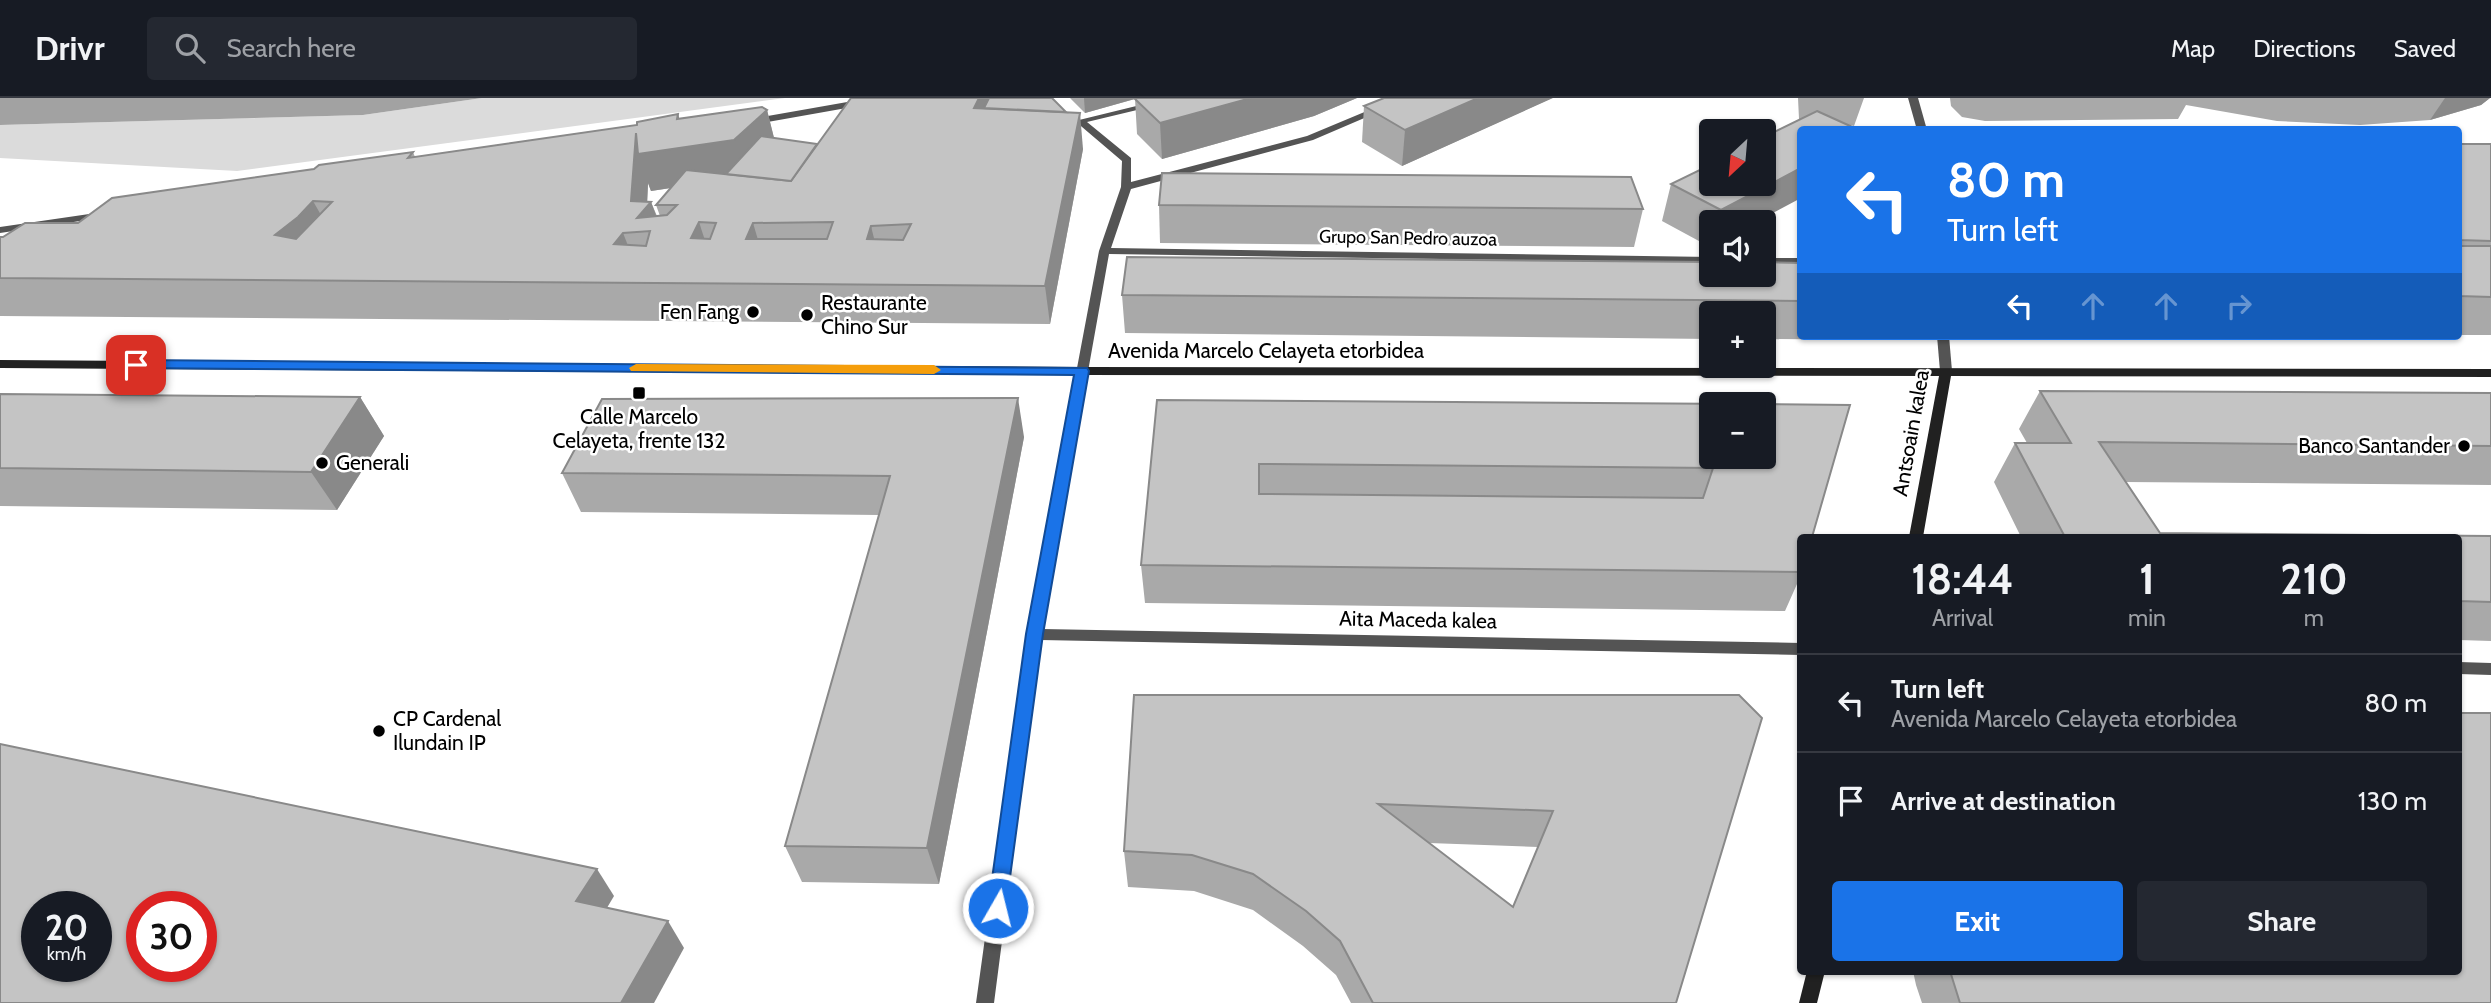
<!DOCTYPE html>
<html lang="en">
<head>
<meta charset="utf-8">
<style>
	body { margin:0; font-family:Cabin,sans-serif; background:#242831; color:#f1f3f6; height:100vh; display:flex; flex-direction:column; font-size:26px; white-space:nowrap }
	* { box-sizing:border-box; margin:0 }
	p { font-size:23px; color:#9ea1a6 }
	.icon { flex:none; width:38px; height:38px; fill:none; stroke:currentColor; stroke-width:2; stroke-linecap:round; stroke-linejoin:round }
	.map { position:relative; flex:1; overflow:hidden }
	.drawer { position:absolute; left:1797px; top:436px; width:665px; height:441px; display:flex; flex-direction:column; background:#171b24; border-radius:7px; box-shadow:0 2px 5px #0004 }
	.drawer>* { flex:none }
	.hud { position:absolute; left:1797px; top:28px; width:665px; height:214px; border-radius:7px; box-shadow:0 2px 5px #0004; background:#1a73e8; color:#fff; overflow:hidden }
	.needle { width:46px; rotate:206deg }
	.fabs { position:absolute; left:1699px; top:21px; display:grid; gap:14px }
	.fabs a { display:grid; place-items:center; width:77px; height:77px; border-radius:7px; background:#171b24; box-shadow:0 2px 5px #0004; font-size:35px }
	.speed { position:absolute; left:21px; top:793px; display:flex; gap:14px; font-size:35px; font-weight:700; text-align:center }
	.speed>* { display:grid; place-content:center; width:91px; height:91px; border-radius:50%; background:#171b24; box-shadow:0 2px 5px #0004; line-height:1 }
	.speed small { font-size:18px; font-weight:400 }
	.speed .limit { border:10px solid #d22; background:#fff; color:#111 }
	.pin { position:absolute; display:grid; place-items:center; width:60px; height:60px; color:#fff; margin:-30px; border-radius:14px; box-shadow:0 4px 10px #0006 }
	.me { position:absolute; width:77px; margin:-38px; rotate:8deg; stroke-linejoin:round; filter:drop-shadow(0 0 5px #0008) }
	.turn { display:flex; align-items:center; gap:24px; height:147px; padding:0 35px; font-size:32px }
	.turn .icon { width:91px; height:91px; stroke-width:2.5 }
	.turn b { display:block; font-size:49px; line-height:60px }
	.lanes { display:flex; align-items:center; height:66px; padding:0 35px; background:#0003; justify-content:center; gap:35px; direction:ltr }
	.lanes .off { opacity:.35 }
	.eta { display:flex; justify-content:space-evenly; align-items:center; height:119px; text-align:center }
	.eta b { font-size:42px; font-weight:700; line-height:49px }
	.action { display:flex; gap:14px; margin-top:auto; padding:14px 35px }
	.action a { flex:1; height:80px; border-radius:7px; background:#1a73e8; color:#fff; font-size:28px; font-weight:700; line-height:80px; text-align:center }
	.action a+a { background:#242831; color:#f1f3f6 }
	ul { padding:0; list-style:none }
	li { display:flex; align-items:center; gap:21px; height:98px; padding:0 35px; border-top:2px solid #363941 }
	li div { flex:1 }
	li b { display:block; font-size:26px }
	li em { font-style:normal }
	header { display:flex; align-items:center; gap:42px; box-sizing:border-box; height:98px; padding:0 35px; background:#171b24; border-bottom:2px solid #363941 }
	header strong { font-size:33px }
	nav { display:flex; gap:38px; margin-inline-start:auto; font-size:24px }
	.search { width:490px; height:63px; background:#242831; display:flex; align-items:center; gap:18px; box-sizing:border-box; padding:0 24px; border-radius:7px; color:#9ea1a6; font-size:26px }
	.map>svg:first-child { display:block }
	.green { fill:#dbdbdb }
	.water { fill:#a2a2a2 }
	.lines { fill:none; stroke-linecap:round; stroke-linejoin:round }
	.street { fill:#545454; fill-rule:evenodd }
	.secondary { fill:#212121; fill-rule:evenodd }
	.wall { fill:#a9a9a9; fill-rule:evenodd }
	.shaded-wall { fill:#898989 }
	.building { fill:#c4c4c4; stroke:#898989; stroke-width:2; fill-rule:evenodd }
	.route { fill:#1a73e8; stroke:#114b97; stroke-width:2 }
	.slow { fill:#f59e0b }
	.poi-dot { fill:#000; stroke:#fff; stroke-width:2.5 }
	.labels { text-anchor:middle; stroke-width:5; stroke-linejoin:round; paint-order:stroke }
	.far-street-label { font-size:18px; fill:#000; stroke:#fff }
	.poi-label { font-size:21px; fill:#000; stroke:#fff; text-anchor:start }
	.street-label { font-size:21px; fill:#000; stroke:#fff }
</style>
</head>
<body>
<header>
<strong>Drivr</strong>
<div class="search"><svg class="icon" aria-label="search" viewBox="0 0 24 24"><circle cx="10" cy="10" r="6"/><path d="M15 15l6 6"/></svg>Search here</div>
<nav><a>Map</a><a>Directions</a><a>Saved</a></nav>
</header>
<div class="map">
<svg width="2491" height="905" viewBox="0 0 2491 905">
	<rect width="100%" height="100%" fill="#fff"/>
	<polygon class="green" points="482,0 785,0 237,73 0,60 0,27 363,17"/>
	<polygon class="water" points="0,0 482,0 363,17 0,27"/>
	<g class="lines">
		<g class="street">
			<polygon points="870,0 891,0 886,3 750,27 745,24 750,21"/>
			<polygon points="1169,0 1187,0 1087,24 1131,60 1131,84 1307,38 1398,0 1411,0 1313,42 1131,91 1111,150 1712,159 1712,165 1109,156 1042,531 1801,545 1801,557 1041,542 994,905 976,905 1027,536 1099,153 1121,89 1122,63 1075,23"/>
			<polygon points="1908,0 1918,0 1927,32 1917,32"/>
			<polygon points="103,114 107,115 107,119 0,135 0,129"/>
			<rect x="1764" y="160" width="37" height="6"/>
			<polygon points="1937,238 1949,238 1952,273 1950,276 1942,276 1940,273"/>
			<polygon points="2459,564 2491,565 2491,577 2459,576"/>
		</g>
		<g class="secondary">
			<polygon points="0,262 1082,269 2491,271 2491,279 1951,278 1923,439 1909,439 1939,278 1082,277 0,270"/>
			<polygon points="1807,873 1825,873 1817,905 1799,905"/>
		</g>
	</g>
	<g class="wall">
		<polygon points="1070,0 1357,0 1314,18 1162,61 1137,36 1135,1 1085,15"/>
		<polygon points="1552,0 1402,68 1362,44 1364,8"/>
		<polygon points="1798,0 1864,0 1854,28 1850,27 1756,124 1712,124 1712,148 1710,149 1662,123 1671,86 1800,21 1799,21"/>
		<polygon points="1950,0 2490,0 2481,7 2430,22 2360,27 2277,23 2186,7 2178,21 1985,23 1962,19 1951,8"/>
		<path d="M767,12L774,40L817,46L1083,51L1050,226L0,218V139L78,125L314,71L413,54L415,59L637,27L678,16L679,21ZM648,85L651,93L671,90L656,107L660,118H657L651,104H647Z"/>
		<rect x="2459" y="46" width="32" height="191"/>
		<polygon points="1159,107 1643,111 1634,149 1160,145"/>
		<polygon points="1801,165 1801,238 1892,238 1890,242 1764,241 1764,215 1712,215 1712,241 1125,235 1122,197"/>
		<polygon points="2040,293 2491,295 2491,387 2125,384 2160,435 2491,438 2491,543 2459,542 2459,439 2021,439 1994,384 2015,345 2027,345 2019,331"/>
		<polygon points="0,296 360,299 384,338 337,412 0,408"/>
		<polygon points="1157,302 1850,307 1801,439 1801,477 1785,513 1145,505 1141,467"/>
		<polygon points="1024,339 939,786 802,784 785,748 879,417 581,414 562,375"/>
		<path d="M1739,597L1676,905H1351L1336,877L1303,848L1253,812L1194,793L1128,789L1124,753ZM1429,745L1538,749L1513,809Z"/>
		<polygon points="1913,873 2459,873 2491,905 1922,905 1916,887"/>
	</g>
	<g class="shaded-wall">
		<polygon points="979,0 1000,0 989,26 974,10"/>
		<polygon points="1084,0 1138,0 1085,15"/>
		<polygon points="1251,0 1357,0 1314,18 1162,61 1160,25"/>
		<polygon points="1478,0 1553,0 1402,68 1405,32"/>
		<polygon points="2445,0 2490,0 2481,7 2430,22"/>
		<polygon points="767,12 776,48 722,82 651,93 648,85 647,109 651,104 665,141 650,133 642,134 631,103 636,35 677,21 678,16 688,49"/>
		<polygon points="1080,15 1083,51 1050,226 1045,188"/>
		<polygon points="1801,70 1801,100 1756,124 1717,124 1721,112"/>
		<polygon points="313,103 334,140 320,157 275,137"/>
		<polygon points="699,124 711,161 691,140"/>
		<polygon points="753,125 764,162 746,141"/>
		<polygon points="871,128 880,165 867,141"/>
		<polygon points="623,135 638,173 614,146"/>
		<polygon points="360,299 384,338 337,412 311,374"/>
		<polygon points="1018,300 1024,339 939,786 927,750"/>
		<polygon points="597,771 614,798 595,830 576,803"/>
		<polygon points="668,823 684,850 654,905 621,905"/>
	</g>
	<g class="building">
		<path d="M851,0H979L974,10L1080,15L1045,188L0,180V139H3L25,125H78L112,100L314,71L319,67L413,54L408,60L637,27V24L678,16L677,21L762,9L767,12L734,42L638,56L636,35L631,103L651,104L637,120L667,117L677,107H656L686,72L791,83ZM313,103L332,104L296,141L275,137L298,119ZM699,124L716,125L710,141L691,140ZM833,124L827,141H746L753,125ZM911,126L903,142L867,141L871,128ZM650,133L646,148L614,146L623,135Z"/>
		<polygon points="989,0 1052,0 1066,14 984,10"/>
		<polygon points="1137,0 1251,0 1160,25 1135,1"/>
		<polygon points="1384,0 1478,0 1405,32 1364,8"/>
		<polygon points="1817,13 1859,32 1801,32 1801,70 1721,112 1671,86 1712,66 1712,86 1764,86 1764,39"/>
		<polygon points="761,38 817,46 791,83 726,76"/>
		<polygon points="2459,46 2491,46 2491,143 2459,142"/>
		<polygon points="1162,75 1631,79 1643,111 1159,107"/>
		<polygon points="2459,148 2491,148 2491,199 2459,198"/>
		<polygon points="1127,159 1712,164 1712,177 1764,177 1764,164 1801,165 1801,203 1122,197"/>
		<polygon points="2040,293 2491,295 2491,348 2099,344 2160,435 2491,438 2491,504 2459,503 2459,439 2065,439 2015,345 2071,345"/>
		<polygon points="0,296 360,299 311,374 0,370"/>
		<polygon points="1018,300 927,750 785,748 890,378 562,375 602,301"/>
		<path d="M1157,302L1743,306H1712V359H1764V306L1850,307L1812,439H1801V474L1141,467ZM1259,366L1713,370L1703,400L1259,396Z"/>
		<path d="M1134,597H1739L1762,620L1676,905H1373L1340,843L1306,813L1253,776L1192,757L1124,753ZM1378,706L1553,713L1513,809Z"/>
		<polygon points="2459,615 2491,615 2491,905 1960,905 1950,873 2459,873"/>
		<path d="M0,646L597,771L576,803L668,823L621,905H0ZM37,808H96V868H37ZM142,808H201V868H142Z"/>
	</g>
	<polygon class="route" points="136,262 1087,270 1089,273 1043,536 1005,816 998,819 991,816 988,810 1026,536 1074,277 131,270 129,267"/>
	<polygon class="slow" points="636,266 934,267 941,272 934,276 631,273 629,270"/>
	<g class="poi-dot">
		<circle cx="753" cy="214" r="7"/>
		<circle cx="807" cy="217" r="7"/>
		<rect x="632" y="288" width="14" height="14" rx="3.5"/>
		<circle cx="2464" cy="348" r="7"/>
		<circle cx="322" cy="365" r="7"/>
		<circle cx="379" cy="633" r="7"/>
	</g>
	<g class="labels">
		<g class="far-street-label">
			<text transform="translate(1408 140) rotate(1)" y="6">Grupo San Pedro auzoa</text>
		</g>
		<g class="poi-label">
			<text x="821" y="212">Restaurante<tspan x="821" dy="24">Chino Sur</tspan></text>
			<text x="739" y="221" text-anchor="end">Fen Fang</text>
			<text x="639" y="326" text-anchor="middle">Calle Marcelo<tspan x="639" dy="24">Celayeta, frente 132</tspan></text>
			<text x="2450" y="355" text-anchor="end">Banco Santander</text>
			<text x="336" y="372">Generali</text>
			<text x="393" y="628">CP Cardenal<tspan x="393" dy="24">Ilundain IP</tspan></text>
		</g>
		<g class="street-label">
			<text x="1266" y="260">Avenida Marcelo Celayeta etorbidea</text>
			<text transform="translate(1911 335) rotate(-80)" y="7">Antsoain kalea</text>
			<text transform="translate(1418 522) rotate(1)" y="7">Aita Maceda kalea</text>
		</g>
	</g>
</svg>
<div class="fabs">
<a><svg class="needle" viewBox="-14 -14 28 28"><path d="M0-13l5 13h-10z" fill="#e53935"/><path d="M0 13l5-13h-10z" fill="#9ea1a6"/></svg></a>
<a><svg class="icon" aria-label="sound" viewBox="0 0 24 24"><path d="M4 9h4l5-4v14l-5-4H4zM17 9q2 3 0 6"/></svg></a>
<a>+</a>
<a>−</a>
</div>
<div class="speed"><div>20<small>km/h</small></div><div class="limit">30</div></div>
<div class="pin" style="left:136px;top:267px;background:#d93025"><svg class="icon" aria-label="arrive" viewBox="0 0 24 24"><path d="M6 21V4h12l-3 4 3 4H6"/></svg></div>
<svg class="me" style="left:998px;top:810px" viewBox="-20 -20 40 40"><circle r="17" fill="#1a73e8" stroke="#fff" stroke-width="3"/><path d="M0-11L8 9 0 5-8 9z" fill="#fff"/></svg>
<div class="hud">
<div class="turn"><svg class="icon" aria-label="left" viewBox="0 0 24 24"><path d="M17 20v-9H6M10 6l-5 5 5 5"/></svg><div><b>80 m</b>Turn left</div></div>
<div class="lanes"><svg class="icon" aria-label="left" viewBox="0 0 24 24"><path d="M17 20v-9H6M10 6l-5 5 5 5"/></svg><svg class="icon off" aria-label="ahead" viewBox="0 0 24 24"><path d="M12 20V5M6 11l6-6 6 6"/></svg><svg class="icon off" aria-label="ahead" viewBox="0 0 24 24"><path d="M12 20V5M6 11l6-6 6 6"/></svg><svg class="icon off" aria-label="right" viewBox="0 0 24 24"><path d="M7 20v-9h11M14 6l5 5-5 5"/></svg></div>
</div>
<section class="drawer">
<div class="eta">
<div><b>18:44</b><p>Arrival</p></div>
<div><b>1</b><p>min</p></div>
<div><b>210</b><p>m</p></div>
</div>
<ul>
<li><svg class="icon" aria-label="left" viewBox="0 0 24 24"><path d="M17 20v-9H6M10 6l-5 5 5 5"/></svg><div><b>Turn left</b><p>Avenida Marcelo Celayeta etorbidea</p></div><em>80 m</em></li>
<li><svg class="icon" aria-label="arrive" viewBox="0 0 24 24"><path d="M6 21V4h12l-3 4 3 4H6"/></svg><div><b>Arrive at destination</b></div><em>130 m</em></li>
</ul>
<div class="action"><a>Exit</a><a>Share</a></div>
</section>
</div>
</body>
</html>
